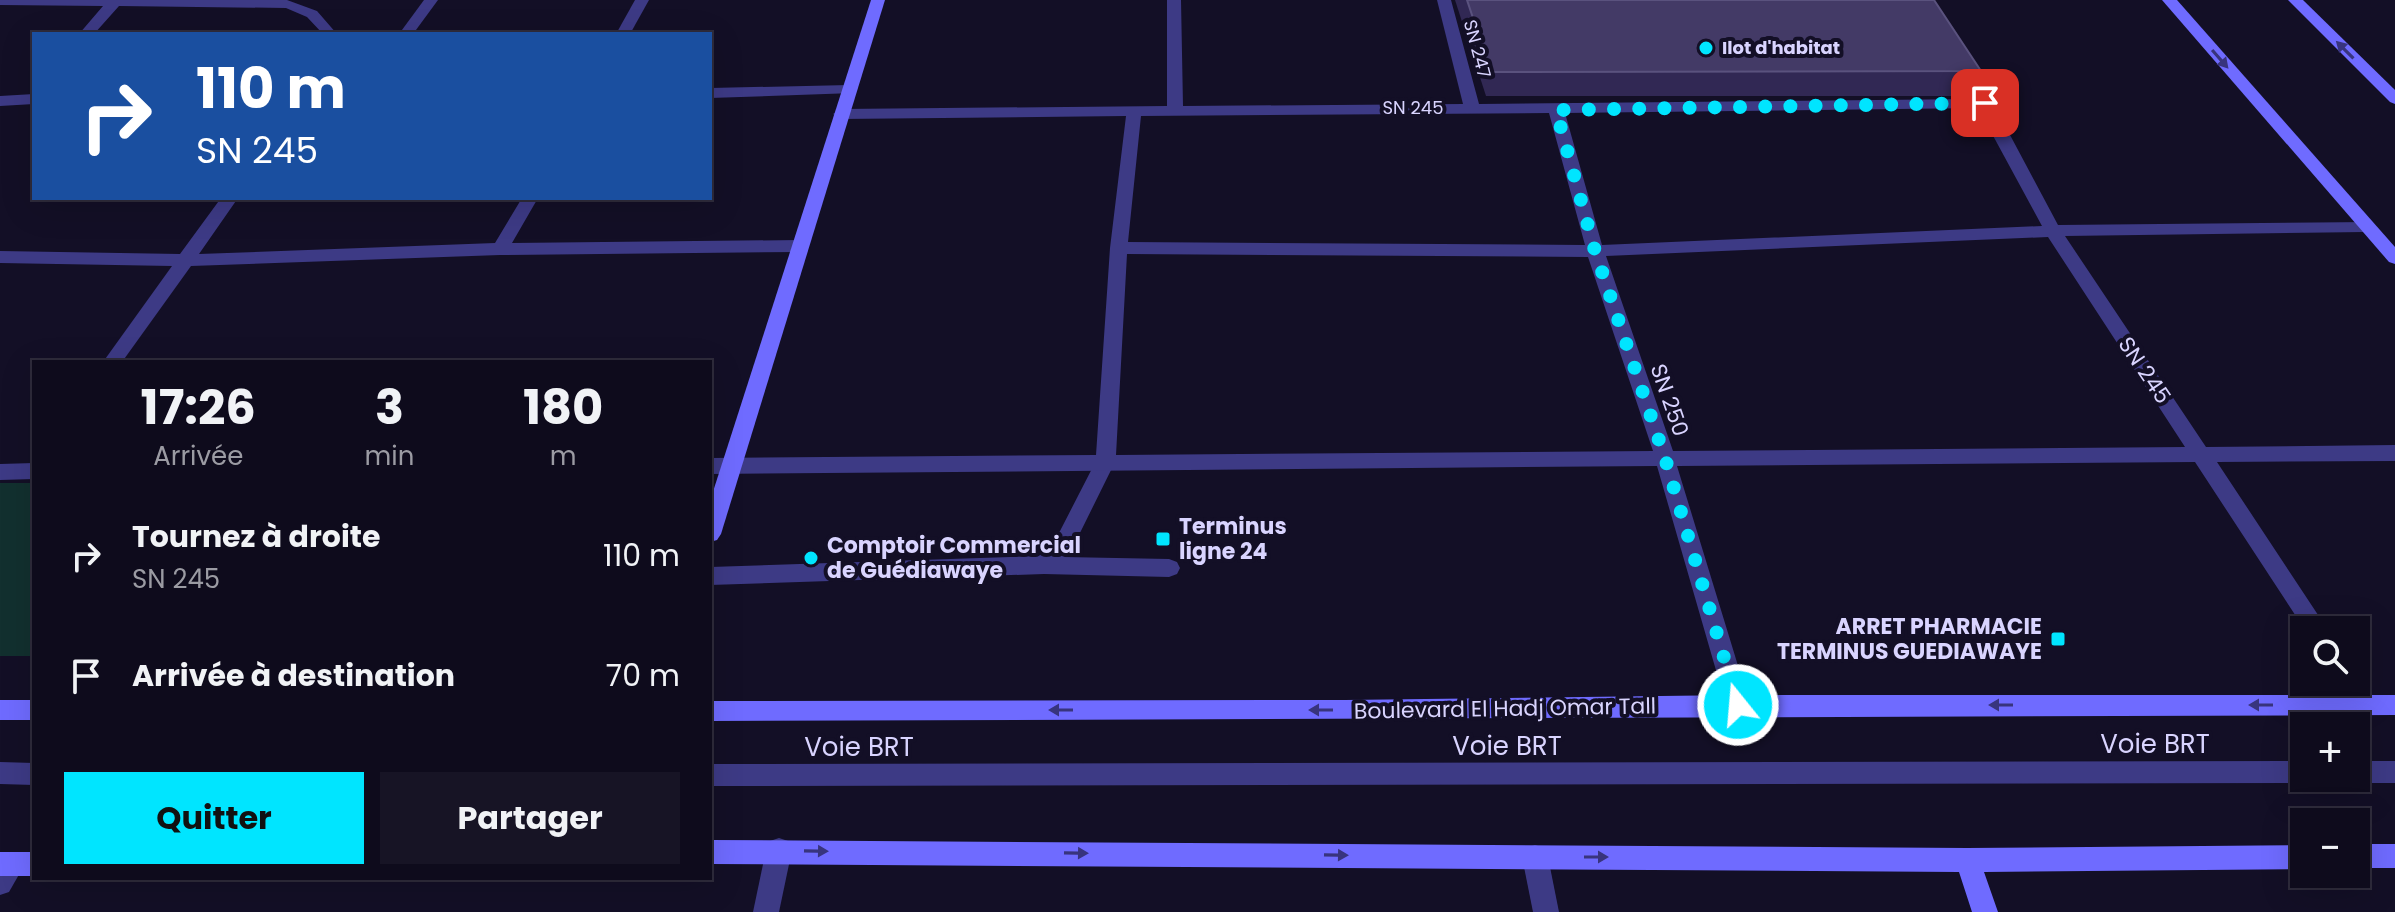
<!DOCTYPE html>
<html lang="fr">
<head>
<meta charset="utf-8">
<style>
	body { margin:0; font-family:Poppins,sans-serif; background:#171425; color:#f1f3f6; height:100vh; display:flex; flex-direction:column; font-size:30px; white-space:nowrap }
	* { box-sizing:border-box; margin:0 }
	p { font-size:26px; color:#9b9ba3 }
	.icon { flex:none; width:44px; height:44px; fill:none; stroke:currentColor; stroke-width:2; stroke-linecap:round; stroke-linejoin:round }
	.map { position:relative; flex:1; overflow:hidden }
	.sheet { position:absolute; left:32px; top:360px; width:680px; height:520px; display:flex; flex-direction:column; background:#0e0b1c; border-radius:0px; box-shadow:0 8px 32px #0002,0 0 0 2px #2e2b3b }
	.sheet>* { flex:none }
	.hud { position:absolute; left:32px; top:32px; width:680px; height:168px; border-radius:0px; box-shadow:0 8px 32px #0002,0 0 0 2px #2e2b3b; background:#1a4fa0; color:#fff; overflow:hidden }
	.fabs { position:absolute; left:2290px; top:616px; display:grid; gap:16px }
	.fabs a { display:grid; place-items:center; width:80px; height:80px; border-radius:0px; background:#0e0b1c; box-shadow:0 8px 32px #0002,0 0 0 2px #2e2b3b; font-size:40px }
	.pin { position:absolute; display:grid; place-items:center; width:68px; height:68px; color:#fff; margin:-34px; border-radius:16px; box-shadow:0 4px 12px #0006 }
	.me { position:absolute; width:88px; margin:-44px; rotate:343deg; stroke-linejoin:round; filter:drop-shadow(0 0 6px #0008) }
	.turn { display:flex; align-items:center; gap:28px; height:168px; padding:0 32px; font-size:36px }
	.turn .icon { width:104px; height:104px; stroke-width:2.5 }
	.turn b { display:block; font-size:56px; line-height:68px }
	.eta { display:flex; justify-content:space-evenly; align-items:center; height:136px; text-align:center }
	.eta b { font-size:48px; font-weight:700; line-height:56px }
	.button { display:flex; gap:16px; margin-top:auto; padding:16px 32px }
	.button a { flex:1; height:92px; border-radius:0px; background:#00e5ff; color:#111; font-size:32px; font-weight:700; line-height:92px; text-align:center }
	.button a+a { background:#171425; color:#f1f3f6 }
	ul { padding:0; list-style:none }
	li { display:flex; align-items:center; gap:24px; height:120px; padding:0 32px }
	li div { flex:1 }
	li b { display:block; font-size:30px }
	li em { font-style:normal }
	.map>svg:first-child { display:block }
	.green { fill:#12302f }
	.lines { fill:none; stroke-linecap:round; stroke-linejoin:round }
	.lane { fill:#3d3a85; fill-rule:evenodd }
	.street { fill:#3d3a85; fill-rule:evenodd }
	.secondary { fill:#6f6bff; fill-rule:evenodd }
	.wall { fill:#312854 }
	.building { fill:#433a66; stroke:#5a527e; stroke-width:2 }
	.oneway { fill:#38347d }
	.route { stroke:#00e5ff; stroke-width:14; stroke-dasharray:0 25.2 }
	.poi-dot { fill:#00e5ff; stroke:#130f26; stroke-width:3 }
	.labels { text-anchor:middle; stroke-width:8; stroke-linejoin:round; paint-order:stroke }
	.far-poi-label { font-size:18px; font-weight:bold; fill:#d9d4ff; stroke:#130f26; text-anchor:start }
	.far-street-label { font-size:18px; fill:#d9d4ff; stroke:#130f26 }
	.street-label { font-size:22px; fill:#d9d4ff; stroke:#130f26 }
	.poi-label { font-size:22px; font-weight:bold; fill:#d9d4ff; stroke:#130f26; text-anchor:start }
	.near-street-label { font-size:26px; fill:#d9d4ff; stroke:#130f26 }
</style>
</head>
<body>
<div class="map">
<svg width="2395" height="912" viewBox="0 0 2395 912">
	<rect width="100%" height="100%" fill="#130f26"/>
	<rect class="green" x="0" y="483" width="34" height="173"/>
	<g class="lines">
		<g class="lane">
			<polygon points="1106,452 1113,455 1116,460 1075,543 1064,557 1169,559 1177,562 1180,568 1177,574 1169,577 1044,574 710,585 710,567 1039,556 1060,531 1099,455"/>
			<polygon points="2304,761 2304,778 2313,778 2304,783 710,786 710,764"/>
			<polygon points="2356,761 2395,761 2395,783 2356,783 2347,780 2356,778"/>
			<polygon points="0,762 34,763 34,785 0,784"/>
		</g>
		<g class="street">
			<polygon points="0,0 287,0 317,11 337,34 323,34 307,17 286,8 119,6 94,34 79,34 103,6 0,5"/>
			<polygon points="424,0 438,0 413,34 399,34"/>
			<polygon points="635,0 649,0 630,34 616,34"/>
			<path d="M1167,0H1181L1183,106L1463,104L1437,0H1451L1479,104L1973,99L1970,93L1978,88L1983,90L1993,103L2058,225L2371,222L2374,226L2365,232L2065,236L2206,447L2395,445V461L2217,462L2328,630H2305L2195,462L1677,466L1750,705L1746,712L1738,715L1730,712L1726,705L1657,466L710,474V458L1096,455L1110,248L1126,116L841,119L833,114L841,109L1167,106ZM1978,108L2042,226L1602,245L1565,113ZM1549,113L1585,245L1128,242L1141,116ZM2048,237L2185,447L1673,451L1606,256ZM1127,254L1588,257L1653,451L1116,455Z"/>
			<polygon points="849,85 854,87 854,93 710,98 710,88"/>
			<polygon points="34,94 34,104 0,106 0,96"/>
			<polygon points="221,198 238,198 199,254 495,243 522,198 538,198 512,243 799,240 808,246 799,252 500,255 191,266 122,362 103,362 172,266 0,263 0,251 180,254"/>
			<polygon points="34,463 34,479 0,480 0,464"/>
			<path d="M2356,674L2379,705L2375,712L2367,715C2354,710 2345,695 2340,682H2356Z"/>
			<polygon points="779,838 788,841 792,850 779,912 753,912 766,850 770,841"/>
			<polygon points="1535,845 1544,848 1548,857 1559,912 1533,912 1522,857 1526,848"/>
			<polygon points="12,852 21,855 25,864 9,892 0,895 0,860"/>
		</g>
		<g class="secondary">
			<polygon points="871,0 885,0 721,534 717,540 710,542 710,501"/>
			<polygon points="2162,0 2177,0 2395,247 2395,264 2389,262"/>
			<polygon points="2288,0 2303,0 2395,90 2395,104 2390,102"/>
			<polygon points="1738,695 2395,695 2395,715 710,721 710,701 1345,700"/>
			<rect x="0" y="700" width="34" height="20"/>
			<polygon points="710,840 1967,848 2304,845 2304,869 1984,872 1998,912 1972,912 1959,872 710,864"/>
			<rect x="2356" y="844" width="39" height="24"/>
			<rect x="0" y="852" width="34" height="24"/>
		</g>
	</g>
	<polygon class="wall" points="1455,0 1934,0 1981,71 1968,96 1486,96"/>
	<polygon class="building" points="1467,0 1934,0 1981,71 1491,72"/>
	<defs><path id="oneway-solid" d="M-6-.8H1V-3.2L6.5 0L1 3.2V.8H-6Z" transform="scale(2)"/></defs>
	<g class="oneway">
		<use href="#oneway-solid" transform="translate(2345 50) rotate(-135)"/>
		<use href="#oneway-solid" transform="translate(2220 59) rotate(49)"/>
		<use href="#oneway-solid" transform="translate(2001 705) rotate(-180)"/>
		<use href="#oneway-solid" transform="translate(2261 705) rotate(-180)"/>
		<use href="#oneway-solid" transform="translate(1061 710) rotate(180)"/>
		<use href="#oneway-solid" transform="translate(1321 710) rotate(180)"/>
		<use href="#oneway-solid" transform="translate(816 851) rotate(1)"/>
		<use href="#oneway-solid" transform="translate(1076 853) rotate(1)"/>
		<use href="#oneway-solid" transform="translate(1336 855) rotate(1)"/>
		<use href="#oneway-solid" transform="translate(1596 857)"/>
	</g>
	<g class="lines">
		<polyline class="route" points="1738,705 1665,458 1595,251 1556,110 1985,103"/>
	</g>
	<g class="poi-dot">
		<circle cx="1706" cy="48" r="8"/>
		<rect x="1155" y="531" width="16" height="16" rx="4"/>
		<circle cx="811" cy="558" r="8"/>
		<rect x="2050" y="631" width="16" height="16" rx="4"/>
	</g>
	<g class="labels">
		<g class="far-poi-label">
			<text x="1722" y="54">Ilot d'habitat</text>
		</g>
		<g class="far-street-label">
			<text transform="translate(1477 49) rotate(75)" y="6">SN 247</text>
			<text x="1413" y="114">SN 245</text>
		</g>
		<g class="street-label">
			<text transform="translate(2145 370) rotate(56)" y="8">SN 245</text>
			<text transform="translate(1670 400) rotate(71)" y="8">SN 250</text>
			<text transform="translate(1505 708) rotate(-1)" y="8">Boulevard El Hadj Omar Tall</text>
		</g>
		<g class="poi-label">
			<text x="1179" y="534">Terminus<tspan x="1179" dy="25">ligne 24</tspan></text>
			<text x="827" y="553">Comptoir Commercial<tspan x="827" dy="25">de Guédiawaye</tspan></text>
			<text x="2042" y="634" text-anchor="end">ARRET PHARMACIE<tspan x="2042" dy="25">TERMINUS GUEDIAWAYE</tspan></text>
		</g>
		<g class="near-street-label">
			<text x="2155" y="753">Voie BRT</text>
			<text x="1507" y="755">Voie BRT</text>
			<text x="859" y="756">Voie BRT</text>
		</g>
	</g>
</svg>
<div class="fabs">
<a><svg class="icon" aria-label="search" viewBox="0 0 24 24"><circle cx="10" cy="10" r="6"/><path d="M15 15l6 6"/></svg></a>
<a>+</a>
<a>−</a>
</div>
<div class="pin" style="left:1985px;top:103px;background:#d93025"><svg class="icon" aria-label="arrive" viewBox="0 0 24 24"><path d="M6 21V4h12l-3 4 3 4H6"/></svg></div>
<svg class="me" style="left:1738px;top:705px" viewBox="-20 -20 40 40"><circle r="17" fill="#00e5ff" stroke="#fff" stroke-width="3"/><path d="M0-11L8 9 0 5-8 9z" fill="#fff"/></svg>
<div class="hud">
<div class="turn"><svg class="icon" aria-label="right" viewBox="0 0 24 24"><path d="M7 20v-9h11M14 6l5 5-5 5"/></svg><div><b>110 m</b>SN 245</div></div>
</div>
<section class="sheet">
<div class="eta">
<div><b>17:26</b><p>Arrivée</p></div>
<div><b>3</b><p>min</p></div>
<div><b>180</b><p>m</p></div>
</div>
<ul>
<li><svg class="icon" aria-label="right" viewBox="0 0 24 24"><path d="M7 20v-9h11M14 6l5 5-5 5"/></svg><div><b>Tournez à droite</b><p>SN 245</p></div><em>110 m</em></li>
<li><svg class="icon" aria-label="arrive" viewBox="0 0 24 24"><path d="M6 21V4h12l-3 4 3 4H6"/></svg><div><b>Arrivée à destination</b></div><em>70 m</em></li>
</ul>
<div class="button"><a>Quitter</a><a>Partager</a></div>
</section>
</div>
</body>
</html>
